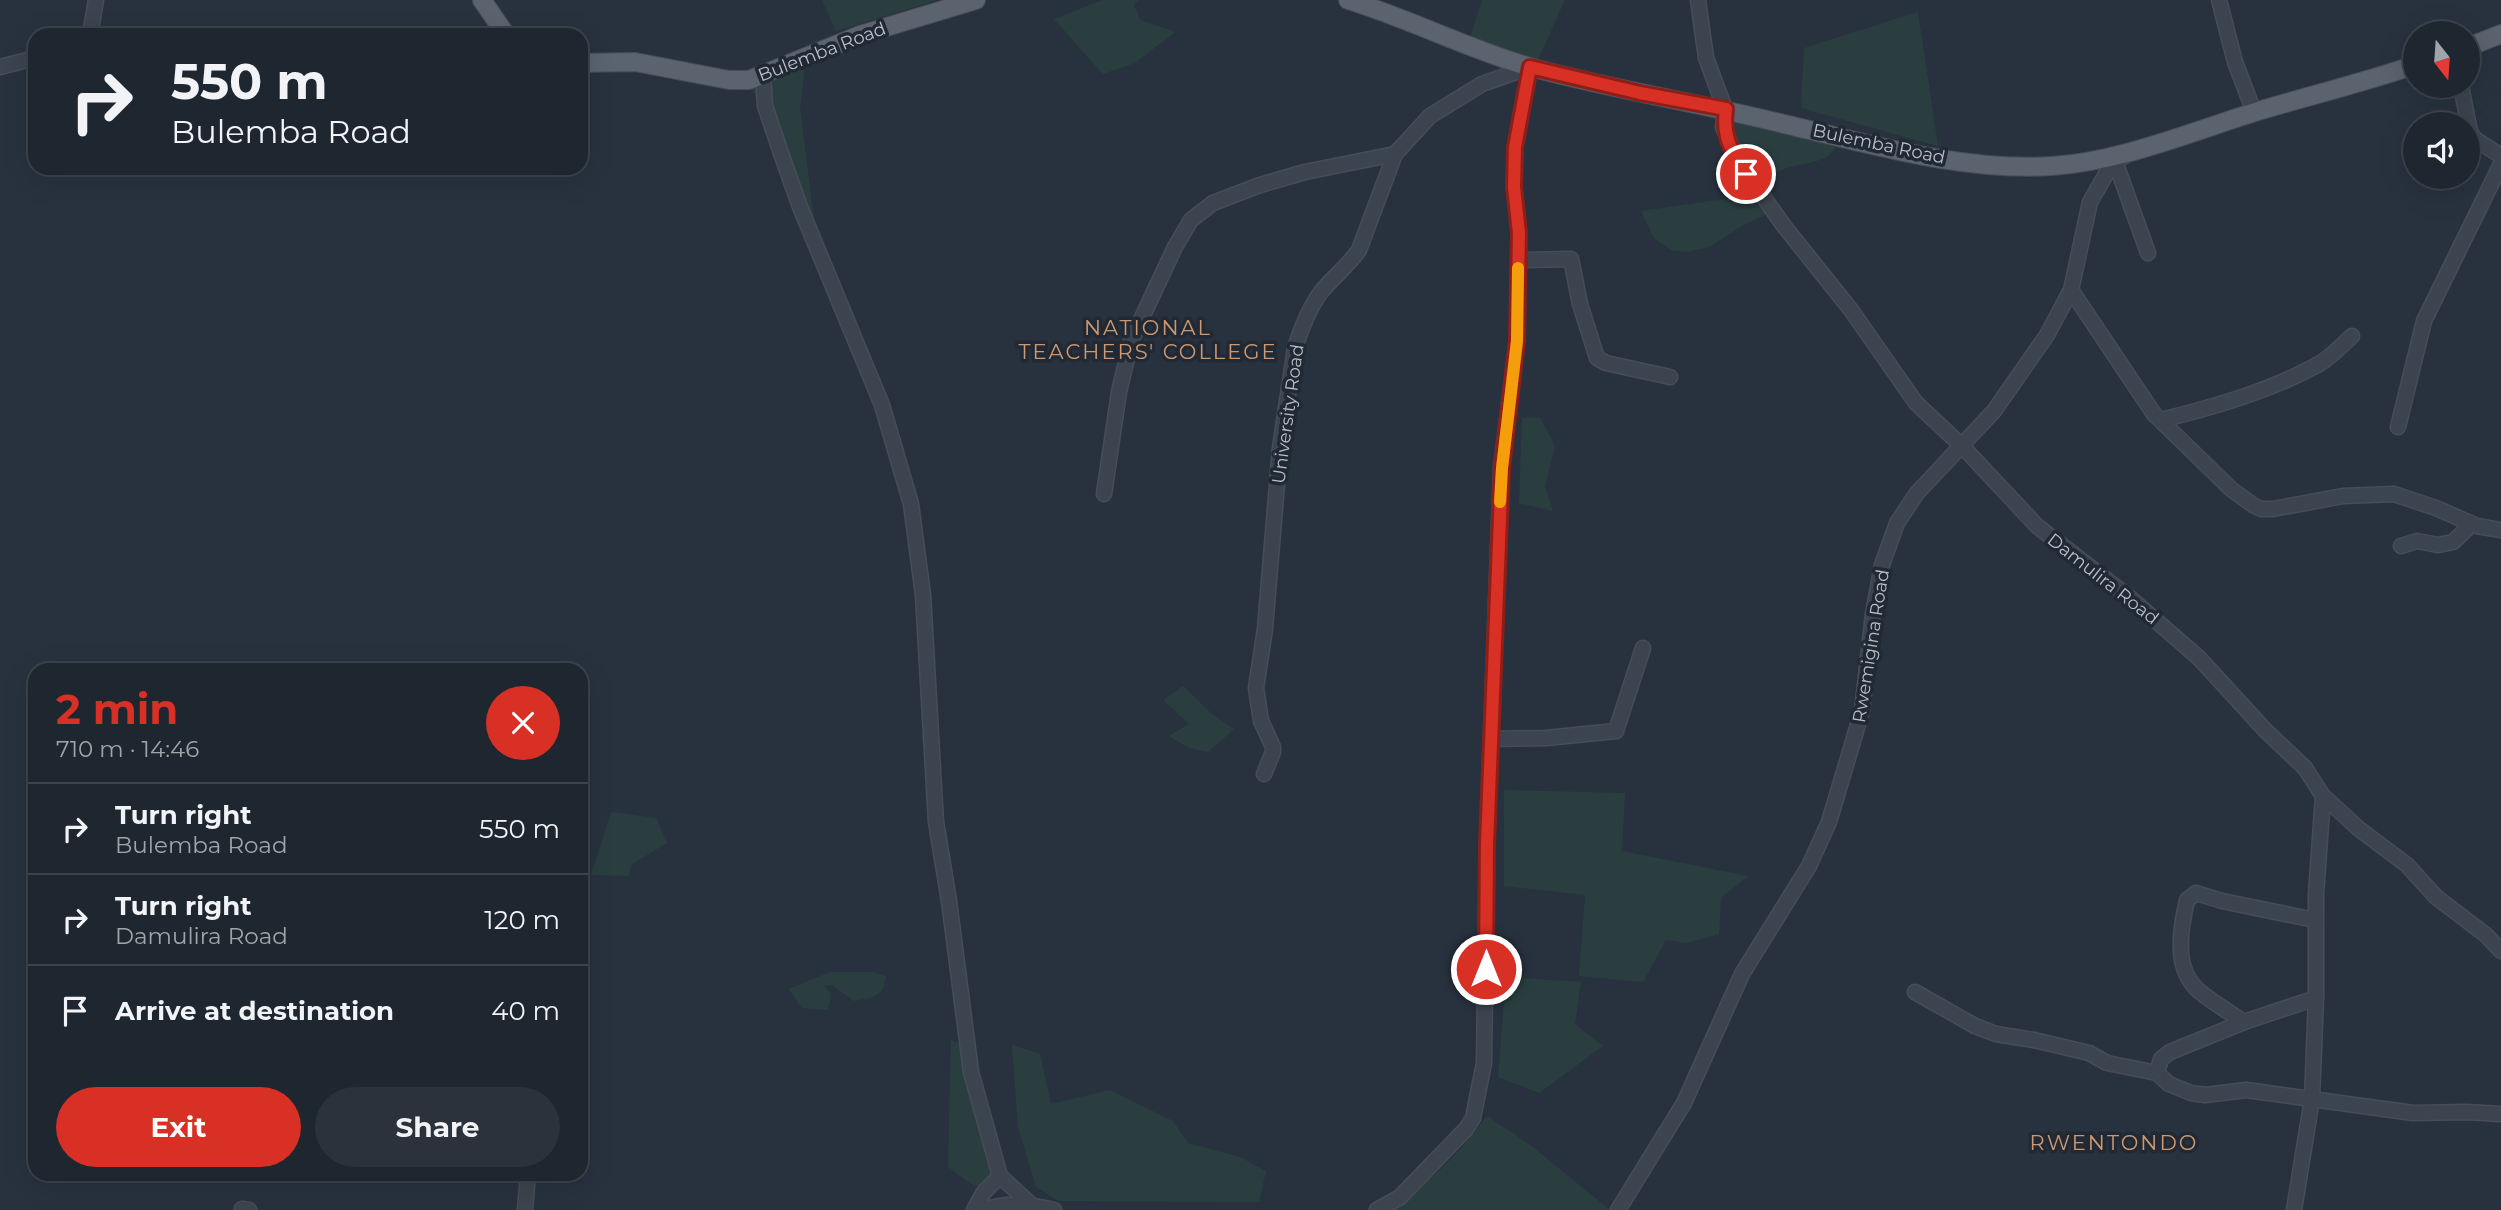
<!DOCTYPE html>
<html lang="en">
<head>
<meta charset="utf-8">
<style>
	body { margin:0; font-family:Montserrat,sans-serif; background:#2b323b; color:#f1f3f6; height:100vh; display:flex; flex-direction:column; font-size:26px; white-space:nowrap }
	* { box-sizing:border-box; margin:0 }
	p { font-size:23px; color:#a1a5aa }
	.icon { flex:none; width:38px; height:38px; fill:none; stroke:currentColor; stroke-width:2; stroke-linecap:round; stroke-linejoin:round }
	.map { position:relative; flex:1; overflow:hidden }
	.panel { position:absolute; left:28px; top:663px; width:560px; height:518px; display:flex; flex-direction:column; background:#1e262f; border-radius:21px; box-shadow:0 7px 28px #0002,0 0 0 2px #3c434b }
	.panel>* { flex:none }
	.hud { position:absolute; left:28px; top:28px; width:560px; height:147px; border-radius:21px; box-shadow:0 7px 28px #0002,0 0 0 2px #3c434b; background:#1e262f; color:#f1f3f6; overflow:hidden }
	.needle { width:46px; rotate:163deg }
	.tools { position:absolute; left:2403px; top:21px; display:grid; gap:14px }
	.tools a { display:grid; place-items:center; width:77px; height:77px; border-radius:50%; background:#1e262f; box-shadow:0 7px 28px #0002,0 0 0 2px #3c434b; font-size:35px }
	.pin { position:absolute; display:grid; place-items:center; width:60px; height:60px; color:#fff; margin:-30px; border:4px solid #fff; border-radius:50%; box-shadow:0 2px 7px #0007 }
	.me { position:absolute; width:77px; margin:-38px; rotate:0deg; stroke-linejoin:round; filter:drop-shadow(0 0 5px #0008) }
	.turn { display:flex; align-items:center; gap:24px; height:147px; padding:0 28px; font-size:32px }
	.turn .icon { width:91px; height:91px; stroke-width:2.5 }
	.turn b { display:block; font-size:49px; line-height:60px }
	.round { display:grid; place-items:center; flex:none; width:74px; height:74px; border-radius:37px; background:#2b323b }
	.overview { display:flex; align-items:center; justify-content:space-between; height:119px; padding:0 28px }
	h1 { font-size:42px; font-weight:700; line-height:52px; color:#d93025 }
	.button { display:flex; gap:14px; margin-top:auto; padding:14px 28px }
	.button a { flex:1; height:80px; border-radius:42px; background:#d93025; color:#fff; font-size:28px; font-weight:700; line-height:80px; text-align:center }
	.button a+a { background:#2b323b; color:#f1f3f6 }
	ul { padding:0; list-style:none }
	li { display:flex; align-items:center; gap:21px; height:91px; padding:0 28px; border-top:2px solid #3c434b }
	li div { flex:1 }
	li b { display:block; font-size:26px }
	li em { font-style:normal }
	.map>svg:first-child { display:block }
	.green { fill:#2a3e40 }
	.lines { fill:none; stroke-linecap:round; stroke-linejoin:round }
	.minor-casing { stroke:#464d58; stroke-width:17 }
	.major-casing { stroke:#464d58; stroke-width:20 }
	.minor { stroke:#3c444f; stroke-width:14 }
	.major { stroke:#5b636f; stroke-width:18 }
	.route-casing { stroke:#8d1f18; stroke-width:18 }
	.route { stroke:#d93025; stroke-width:12 }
	.slow { stroke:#f59e0b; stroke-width:12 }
	.labels { text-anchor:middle; stroke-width:7; stroke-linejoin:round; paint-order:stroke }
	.street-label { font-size:18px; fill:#b9bfc9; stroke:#212934 }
	.quarter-label { font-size:21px; letter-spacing:2px; fill:#cc9871; stroke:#212934 }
</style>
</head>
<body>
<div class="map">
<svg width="2501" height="1210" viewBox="0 0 2501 1210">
	<rect width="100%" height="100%" fill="#28323f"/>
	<g class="green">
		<polygon points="822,0 937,0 836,31"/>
		<polygon points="1103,0 1139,0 1134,5 1140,20 1175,32 1135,63 1103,74 1054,19"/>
		<polygon points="1482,0 1565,0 1537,62 1469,41"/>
		<polygon points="1918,12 1938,146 1801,108 1804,48"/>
		<polygon points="806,58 800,108 815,228 750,84"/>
		<path d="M1729,112L1838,135C1837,140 1836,148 1833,151C1821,169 1778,159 1765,184C1747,161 1732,142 1729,112Z"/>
		<polygon points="1734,160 1772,212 1742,226 1709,247 1686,252 1671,250 1654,238 1641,211 1732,198"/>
		<polygon points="1540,417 1555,446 1545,486 1553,511 1519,503 1522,418"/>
		<polygon points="1183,686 1213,715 1234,729 1208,752 1189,748 1169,736 1189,724 1163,700"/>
		<polygon points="1504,790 1625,793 1622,851 1748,876 1721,898 1719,934 1686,943 1666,940 1643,982 1579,976 1585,895 1504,886"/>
		<polygon points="611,812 656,818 667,843 632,864 628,876 591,875"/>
		<path d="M830,972H873L886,976C883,998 874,997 854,1001L832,985L824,986L831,994L828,1010L802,1008L789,989Z"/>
		<polygon points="1506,977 1581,982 1575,1024 1603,1046 1539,1093 1498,1077"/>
		<polygon points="951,1040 967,1046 1003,1168 993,1182 974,1186 948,1167"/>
		<polygon points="1012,1045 1040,1054 1051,1104 1110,1090 1173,1121 1188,1143 1240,1157 1266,1171 1259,1202 1059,1201 1036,1187 1018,1127"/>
		<path d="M1487,1116L1529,1144L1610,1210H1383C1426,1189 1458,1154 1487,1116Z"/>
	</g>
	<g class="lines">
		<defs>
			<g id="minor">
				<polyline points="1698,0 1706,58 1725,109 1723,127 1738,161 1784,226 1851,310 1916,403 1963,447 2037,526 2130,598 2199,658 2265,730 2305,768 2323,796 2316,894 2316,998 2312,1099 2294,1210"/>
				<polyline points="2219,0 2235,62 2254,112"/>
				<polyline points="90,35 96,0"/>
				<polyline points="0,67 35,58"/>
				<polyline points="763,75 765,106 783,159 800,207 882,405 911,504 923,595 936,822 949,901 971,1072 1000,1176 1037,1210"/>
				<polyline points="2461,86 2470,132 2475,139 2501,156"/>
				<polyline points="2115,161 2148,253"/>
				<polyline points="1519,260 1571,259 1580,304 1597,358 1606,363 1670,377"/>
				<polyline points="2071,290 2154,414 2231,489 2253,505 2261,509 2273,509 2343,496 2394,494 2436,508 2477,526 2501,530"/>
				<path d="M2161,420C2214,407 2270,391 2319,364C2331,357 2341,346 2352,336"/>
				<polyline points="2398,427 2424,321 2501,164"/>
				<polyline points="1104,494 1119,392 1131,341 1175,247 1191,220 1213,203 1260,185 1305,172 1395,154"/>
				<polyline points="2401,546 2417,541 2438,545 2453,542 2472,524"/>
				<polyline points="1492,739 1546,738 1616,731 1643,648"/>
				<path d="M1264,774L1273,752V747L1261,721L1256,688L1265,629L1280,448L1295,348C1301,329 1309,308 1321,292C1333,277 1348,266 1359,250L1395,154L1419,128L1430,116L1482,84L1530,67L1515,147L1514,187L1519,233L1517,340L1501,468L1487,844L1484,1063L1473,1118L1466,1129L1400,1197L1377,1210"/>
				<polyline points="2323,796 2359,829 2407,865 2436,897 2486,935 2501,951"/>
				<polyline points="1915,992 1975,1026 1996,1034 2034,1040 2089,1053 2107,1063 2157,1073 2169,1084 2191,1093 2205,1095 2246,1090 2413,1113 2467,1112 2501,1114"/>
				<path d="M2244,1022C2231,1013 2203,997 2194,986C2174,964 2181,926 2187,900L2196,893L2222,901L2315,920"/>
				<polyline points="2157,1073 2161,1059 2170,1052 2244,1022 2316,998"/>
				<polyline points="242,1209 249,1210"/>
				<polyline points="525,1210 528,1174"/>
				<polyline points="974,1210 984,1192 1000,1176"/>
				<path d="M983,1210C1008,1202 1029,1204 1054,1210"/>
				<polyline points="1618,1210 1684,1103 1742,974 1809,866 1829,822 1862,711 1873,614 1882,565 1897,523 1917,493 1994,411 2047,335 2071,290 2090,202 2109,169 2115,161 2126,155"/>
			</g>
			<g id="major">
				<polyline points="482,0 506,35"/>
				<path d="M1348,0C1410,19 1468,49 1530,67C1614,90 1700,103 1784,124C1870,144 1963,172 2052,166C2119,162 2191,132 2255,112C2308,96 2362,83 2415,65"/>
				<polyline points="2468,47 2501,34"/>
				<polyline points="581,63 635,62 729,80 749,80 860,35 976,0"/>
			</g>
		</defs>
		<use href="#minor" class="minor-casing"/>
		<use href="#major" class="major-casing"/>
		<use href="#minor" class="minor"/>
		<use href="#major" class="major"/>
	</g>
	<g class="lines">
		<defs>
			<path id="route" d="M1486,969L1487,844L1502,468L1517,341L1519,233L1514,187L1515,147L1530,67L1640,93L1726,109C1722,138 1732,151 1746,174"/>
		</defs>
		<use href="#route" class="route-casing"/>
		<use href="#route" class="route"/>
		<polyline class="slow" points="1500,502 1502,468 1517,341 1518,268"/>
	</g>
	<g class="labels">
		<g class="street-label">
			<text transform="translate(822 52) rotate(-21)" y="6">Bulemba Road</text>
			<text transform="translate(1879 144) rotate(12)" y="6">Bulemba Road</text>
			<text transform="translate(1288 414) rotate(-82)" y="6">University Road</text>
			<text transform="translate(2103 579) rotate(38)" y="6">Damulira Road</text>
			<text transform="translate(1871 646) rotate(-81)" y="6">Rwemigina Road</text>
		</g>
		<g class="quarter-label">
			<text x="1148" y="335">NATIONAL<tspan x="1148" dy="24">TEACHERS' COLLEGE</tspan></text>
			<text x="2114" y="1150">RWENTONDO</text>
		</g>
	</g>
</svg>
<div class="tools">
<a><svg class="needle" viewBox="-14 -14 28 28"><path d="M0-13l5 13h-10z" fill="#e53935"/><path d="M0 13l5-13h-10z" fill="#a1a5aa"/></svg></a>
<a><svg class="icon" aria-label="sound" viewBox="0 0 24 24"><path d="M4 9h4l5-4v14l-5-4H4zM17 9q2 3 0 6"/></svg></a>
</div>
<div class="pin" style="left:1746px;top:174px;background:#d93025"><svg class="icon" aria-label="arrive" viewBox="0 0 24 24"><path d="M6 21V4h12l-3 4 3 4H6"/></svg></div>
<svg class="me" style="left:1486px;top:969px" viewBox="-20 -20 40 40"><circle r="17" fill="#d93025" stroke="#fff" stroke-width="3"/><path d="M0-11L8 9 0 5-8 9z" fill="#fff"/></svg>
<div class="hud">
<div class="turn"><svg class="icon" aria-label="right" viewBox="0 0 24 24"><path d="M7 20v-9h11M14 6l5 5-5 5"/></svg><div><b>550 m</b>Bulemba Road</div></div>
</div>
<section class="panel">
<div class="overview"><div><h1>2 min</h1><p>710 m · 14:46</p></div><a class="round" style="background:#d93025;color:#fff"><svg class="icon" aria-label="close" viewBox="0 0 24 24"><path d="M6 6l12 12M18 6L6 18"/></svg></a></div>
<ul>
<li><svg class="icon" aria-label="right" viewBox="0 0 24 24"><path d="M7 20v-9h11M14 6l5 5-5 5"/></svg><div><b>Turn right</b><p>Bulemba Road</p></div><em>550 m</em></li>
<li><svg class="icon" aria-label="right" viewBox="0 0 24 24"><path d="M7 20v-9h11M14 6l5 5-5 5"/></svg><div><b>Turn right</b><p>Damulira Road</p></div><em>120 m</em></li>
<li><svg class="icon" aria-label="arrive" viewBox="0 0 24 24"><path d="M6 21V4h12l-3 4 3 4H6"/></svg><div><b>Arrive at destination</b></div><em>40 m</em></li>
</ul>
<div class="button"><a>Exit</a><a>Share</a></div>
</section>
</div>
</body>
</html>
